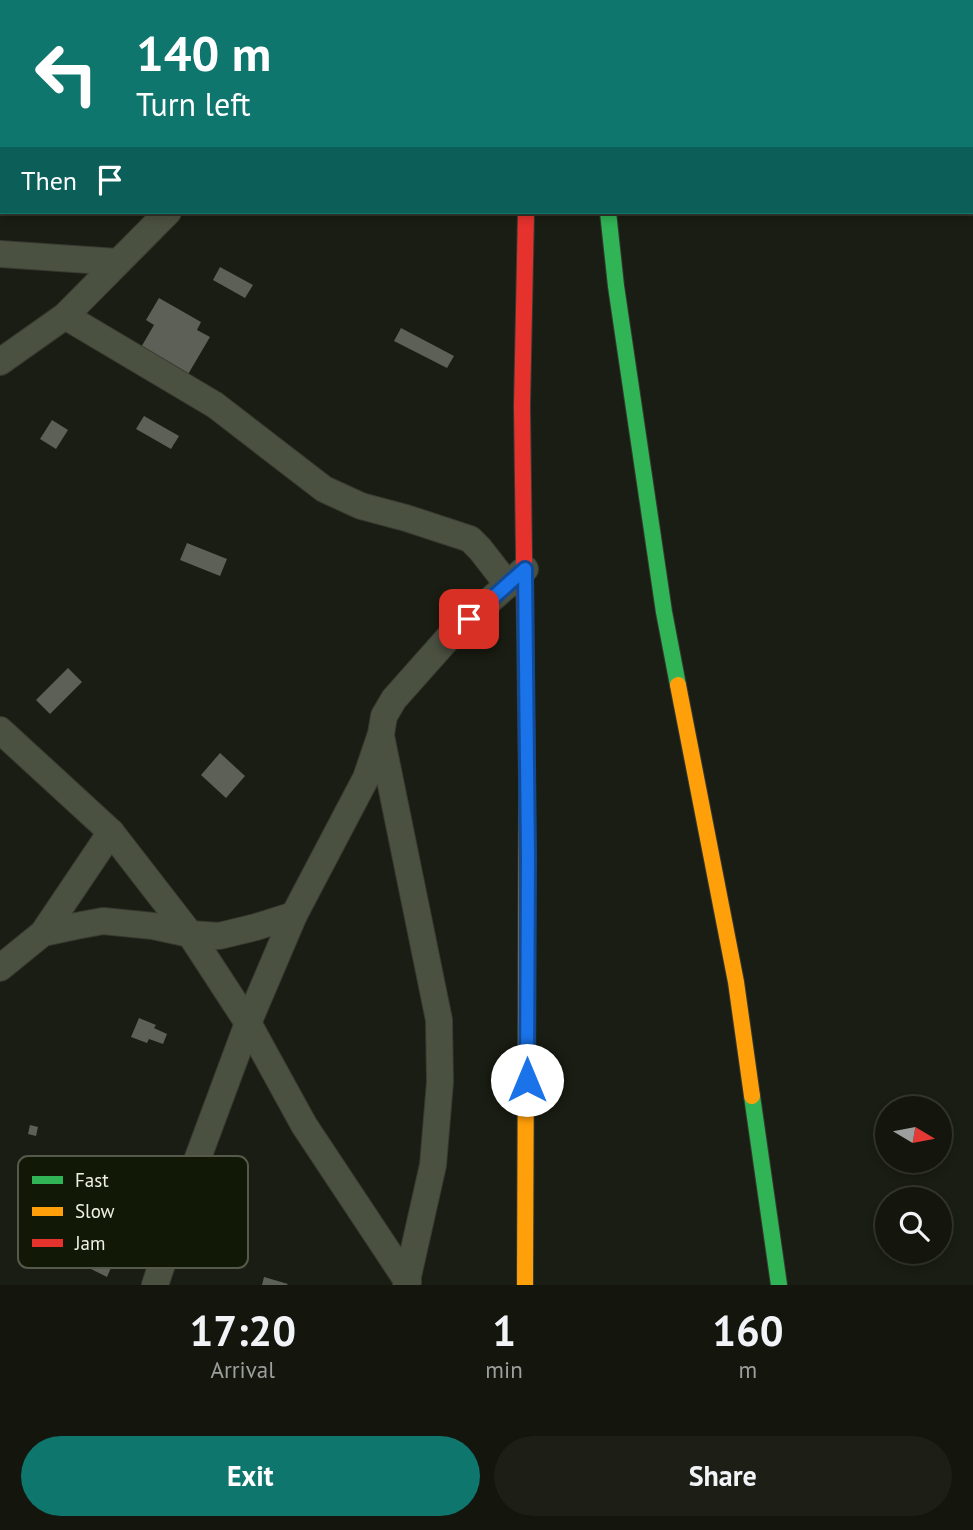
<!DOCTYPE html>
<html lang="en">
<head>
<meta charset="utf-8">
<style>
	body { margin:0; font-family:"PT Sans",sans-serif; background:#1d1f17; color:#f1f3f6; height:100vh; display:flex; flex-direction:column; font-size:26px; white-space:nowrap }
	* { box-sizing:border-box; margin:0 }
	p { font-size:23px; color:#9d9f9e }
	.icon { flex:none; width:38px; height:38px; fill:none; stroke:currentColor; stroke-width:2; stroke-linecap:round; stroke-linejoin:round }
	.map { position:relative; height:1285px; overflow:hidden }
	.sheet { display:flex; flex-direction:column; background:#14160e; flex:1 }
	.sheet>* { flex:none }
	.guide { position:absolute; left:0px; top:0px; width:973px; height:214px; box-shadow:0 4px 10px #0003,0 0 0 2px #33352e; background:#0f766e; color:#fff; overflow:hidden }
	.needle { width:46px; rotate:100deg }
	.buttons { position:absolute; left:875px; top:1096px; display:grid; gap:14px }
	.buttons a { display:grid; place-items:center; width:77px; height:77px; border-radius:50%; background:#14160e; box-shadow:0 4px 10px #0003,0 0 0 2px #33352e; font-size:35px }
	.pin { position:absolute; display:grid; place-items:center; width:60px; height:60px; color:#fff; margin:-30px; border-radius:14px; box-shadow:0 4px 10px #0006 }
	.me { position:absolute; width:77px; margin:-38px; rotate:0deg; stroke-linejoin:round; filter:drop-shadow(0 0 5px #0008) }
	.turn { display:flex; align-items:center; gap:24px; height:147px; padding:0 21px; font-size:32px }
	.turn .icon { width:91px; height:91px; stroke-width:2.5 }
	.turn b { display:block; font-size:49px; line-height:60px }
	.then { display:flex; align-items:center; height:66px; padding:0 21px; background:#0003; gap:14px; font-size:26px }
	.eta { display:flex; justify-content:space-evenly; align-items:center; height:119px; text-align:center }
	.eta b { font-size:42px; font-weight:700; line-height:49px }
	.button { display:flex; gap:14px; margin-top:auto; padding:14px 21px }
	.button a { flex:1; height:80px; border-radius:42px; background:#0f766e; color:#fff; font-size:28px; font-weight:700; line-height:80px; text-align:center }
	.button a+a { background:#1d1f17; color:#f1f3f6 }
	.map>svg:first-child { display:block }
	.building { fill:#5d6057 }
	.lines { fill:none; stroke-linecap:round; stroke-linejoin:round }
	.street-casing { stroke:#373a31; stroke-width:28 }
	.fast-casing { stroke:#373a31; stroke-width:18 }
	.slow-casing { stroke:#373a31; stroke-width:18 }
	.jam-casing { stroke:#373a31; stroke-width:18 }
	.street { stroke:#4b5141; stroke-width:26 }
	.fast { stroke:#30b455; stroke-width:16 }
	.slow { stroke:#ff9f0a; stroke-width:16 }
	.jam { stroke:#e5322d; stroke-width:16 }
	.route-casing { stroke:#114b97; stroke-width:18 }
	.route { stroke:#1a73e8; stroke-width:12 }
	.key { fill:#121806; stroke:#545949; stroke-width:2 }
	.key-label { font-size:19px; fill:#edf2e5 }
</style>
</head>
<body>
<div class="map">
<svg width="973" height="1285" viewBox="0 0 973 1285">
	<rect width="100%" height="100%" fill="#1a1d13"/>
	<g class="building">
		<polygon points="220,267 253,285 245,298 213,280"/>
		<polygon points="159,298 201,322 197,330 210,337 187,376 140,349 154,325 146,320"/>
		<polygon points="401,328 454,356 447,368 394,341"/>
		<polygon points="144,416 179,436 171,449 136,429"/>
		<polygon points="52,420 68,430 56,449 40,439"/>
		<polygon points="187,543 227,559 220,576 180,560"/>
		<polygon points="68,668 82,682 50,714 36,700"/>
		<polygon points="220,753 245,776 226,798 201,775"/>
		<polygon points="139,1018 156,1025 154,1028 167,1034 163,1044 149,1039 147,1043 131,1037"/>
		<polygon points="30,1125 38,1127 36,1136 28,1134"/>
		<polygon points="85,1250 113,1263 107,1277 79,1263"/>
		<polygon points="264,1277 288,1284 287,1285 262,1285"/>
	</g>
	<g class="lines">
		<defs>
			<g id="street">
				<polyline points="605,0 605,2"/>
				<polyline points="411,2 413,0"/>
				<polyline points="0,254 118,262"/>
				<polyline points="65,316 215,405 324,489 361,506 406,518 470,539 480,549 508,585"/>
				<polyline points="0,362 65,316 168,212"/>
				<polyline points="0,730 111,832 190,934 248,1023 304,1125 408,1282"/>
				<polyline points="381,736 439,1020 440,1082 433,1165 406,1285"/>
				<polyline points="43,933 111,832"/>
				<polyline points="0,968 43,933 76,926 103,921 153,926 190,934 219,936 256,927 294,915"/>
				<polyline points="155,1285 196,1163 248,1023 294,915 366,778 381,734 384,716 394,699 450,636 525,569"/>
			</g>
			<g id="fast">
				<polyline points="608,212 616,286 664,612 678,685"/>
				<polyline points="752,1096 779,1285"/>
			</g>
			<g id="slow">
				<polyline points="678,685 736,982 752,1096"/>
				<polyline points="525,1285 527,783"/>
			</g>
			<g id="jam">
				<polyline points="537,0 537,2"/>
				<polyline points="526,212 522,406 527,783"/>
			</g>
		</defs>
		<use href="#street" class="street-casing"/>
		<use href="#fast" class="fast-casing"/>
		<use href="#slow" class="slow-casing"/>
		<use href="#jam" class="jam-casing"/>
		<use href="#street" class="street"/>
		<use href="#fast" class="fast"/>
		<use href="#slow" class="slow"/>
		<use href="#jam" class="jam"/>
	</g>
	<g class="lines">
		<defs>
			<polyline id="route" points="469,619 525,569 528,857 527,1080"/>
		</defs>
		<use href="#route" class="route-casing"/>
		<use href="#route" class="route"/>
	</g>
	<rect x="18" y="1156" width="230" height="112" rx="10" class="key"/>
	<rect x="32" y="1176" width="31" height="8" fill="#30b455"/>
	<rect x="32" y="1207" width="31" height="9" fill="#ff9f0a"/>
	<rect x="32" y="1239" width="31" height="8" fill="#e5322d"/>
	<g class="key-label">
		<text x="75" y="1187">Fast</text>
		<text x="75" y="1218">Slow</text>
		<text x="75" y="1250">Jam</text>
	</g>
</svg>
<div class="buttons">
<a><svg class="needle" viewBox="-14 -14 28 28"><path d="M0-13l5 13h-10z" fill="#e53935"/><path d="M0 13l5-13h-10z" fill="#9d9f9e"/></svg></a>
<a><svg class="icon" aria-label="search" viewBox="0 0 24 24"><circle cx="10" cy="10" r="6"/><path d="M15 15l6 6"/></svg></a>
</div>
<div class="pin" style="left:469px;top:619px;background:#d93025"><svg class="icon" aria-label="arrive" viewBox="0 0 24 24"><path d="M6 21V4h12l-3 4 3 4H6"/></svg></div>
<svg class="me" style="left:527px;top:1080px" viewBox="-20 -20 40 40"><circle r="19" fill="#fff"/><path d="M0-13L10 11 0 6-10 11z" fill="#1a73e8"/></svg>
<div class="guide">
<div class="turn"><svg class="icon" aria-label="left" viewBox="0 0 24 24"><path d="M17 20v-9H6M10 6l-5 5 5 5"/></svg><div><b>140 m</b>Turn left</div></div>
<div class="then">Then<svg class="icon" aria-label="arrive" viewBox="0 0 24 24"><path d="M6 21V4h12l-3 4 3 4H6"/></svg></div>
</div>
</div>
<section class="sheet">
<div class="eta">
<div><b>17:20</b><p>Arrival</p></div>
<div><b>1</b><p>min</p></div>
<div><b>160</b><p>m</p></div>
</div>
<div class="button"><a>Exit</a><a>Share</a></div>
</section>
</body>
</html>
